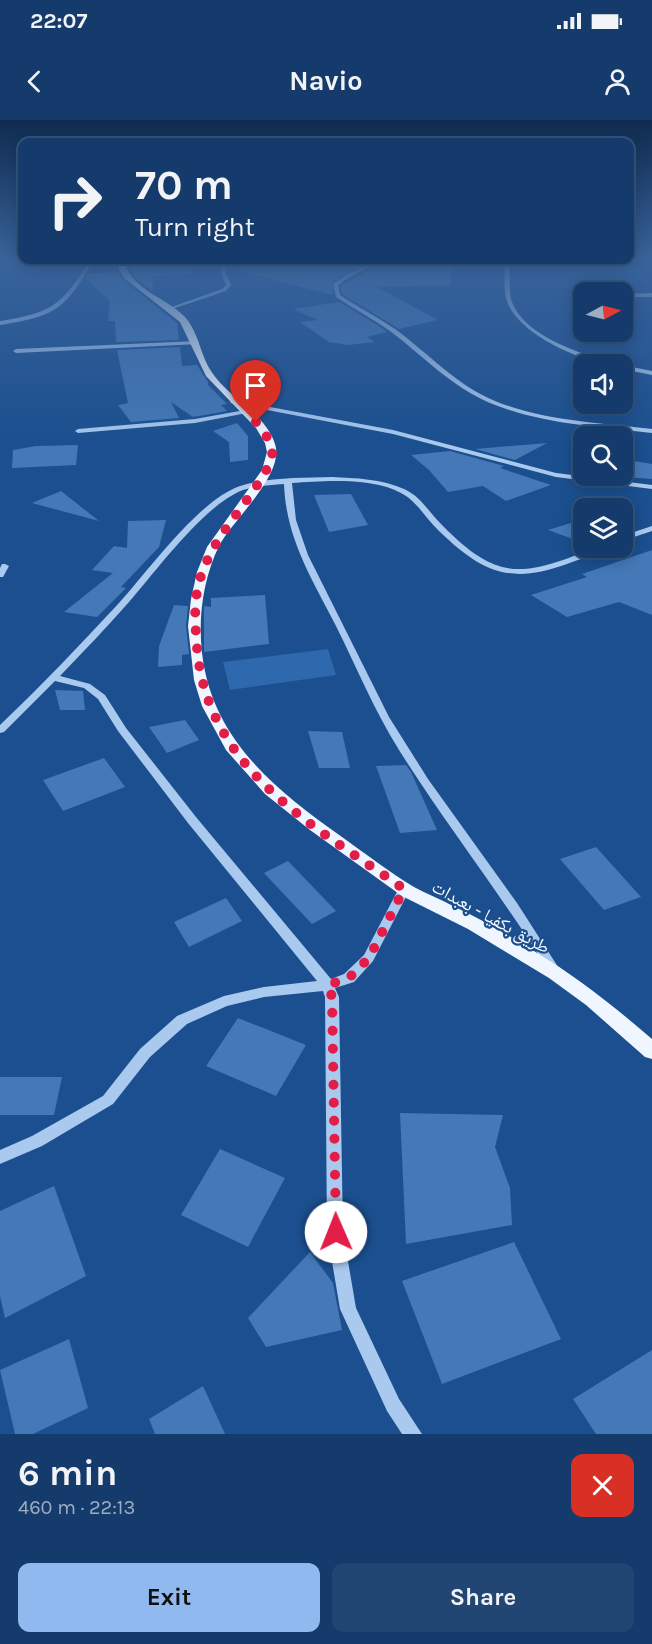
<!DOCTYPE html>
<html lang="en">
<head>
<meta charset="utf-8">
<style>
	body { margin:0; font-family:Karla,"Noto Naskh Arabic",sans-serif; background:#214673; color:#f1f3f6; height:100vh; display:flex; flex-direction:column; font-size:22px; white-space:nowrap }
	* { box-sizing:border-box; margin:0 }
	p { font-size:20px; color:#9dadc1 }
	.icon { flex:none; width:33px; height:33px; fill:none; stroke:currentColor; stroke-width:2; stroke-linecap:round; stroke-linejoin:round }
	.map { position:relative; height:1314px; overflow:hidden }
	.details { display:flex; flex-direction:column; background:#143b6b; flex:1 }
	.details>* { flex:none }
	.guide { position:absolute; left:18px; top:18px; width:616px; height:126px; border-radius:12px; box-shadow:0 3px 15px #0003,0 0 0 2px #33557e; background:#143b6b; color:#f1f3f6; overflow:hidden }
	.needle { width:39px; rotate:83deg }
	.tools { position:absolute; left:573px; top:162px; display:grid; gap:12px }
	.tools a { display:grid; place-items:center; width:60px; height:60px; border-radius:12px; background:#143b6b; box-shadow:0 3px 15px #0003,0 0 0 2px #33557e; font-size:30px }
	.pin { position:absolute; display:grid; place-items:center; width:51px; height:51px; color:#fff; margin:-62px -26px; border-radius:50% 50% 50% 0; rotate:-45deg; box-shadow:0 0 6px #0007 }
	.pin .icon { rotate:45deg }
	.me { position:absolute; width:66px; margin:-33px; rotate:359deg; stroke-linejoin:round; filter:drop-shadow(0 0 4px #0008) }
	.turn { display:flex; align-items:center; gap:21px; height:126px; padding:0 18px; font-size:27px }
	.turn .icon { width:78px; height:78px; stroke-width:2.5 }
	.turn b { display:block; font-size:42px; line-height:51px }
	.round { display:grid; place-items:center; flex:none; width:63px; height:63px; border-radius:12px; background:#214673 }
	.summary { display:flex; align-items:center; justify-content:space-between; height:102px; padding:0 18px }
	h1 { font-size:36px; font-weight:700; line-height:45px }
	.action { display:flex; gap:12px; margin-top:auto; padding:12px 18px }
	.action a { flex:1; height:69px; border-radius:12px; background:#90b9f0; color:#111; font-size:24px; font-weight:700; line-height:69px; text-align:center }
	.action a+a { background:#214673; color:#f1f3f6 }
	.status { display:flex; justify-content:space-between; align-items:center; height:42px; padding:0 30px; background:#143b6b; direction:ltr }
	.status svg { height:16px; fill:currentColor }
	header { display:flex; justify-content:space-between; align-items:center; height:78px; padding:0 18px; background:#143b6b; font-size:27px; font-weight:700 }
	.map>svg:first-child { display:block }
	.green { fill:#2e69ad }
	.building { fill:#4478b7 }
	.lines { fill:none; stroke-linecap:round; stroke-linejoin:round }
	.minor { fill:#a9c9ee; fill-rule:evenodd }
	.major { fill:#f0f6ff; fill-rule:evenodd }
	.route { stroke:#e11d48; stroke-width:10; stroke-dasharray:0 18 }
	.labels { text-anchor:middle; stroke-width:4.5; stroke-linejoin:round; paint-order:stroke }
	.street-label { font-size:18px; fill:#fff; stroke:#1b4f8f }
</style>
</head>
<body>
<div class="status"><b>22:07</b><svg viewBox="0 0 49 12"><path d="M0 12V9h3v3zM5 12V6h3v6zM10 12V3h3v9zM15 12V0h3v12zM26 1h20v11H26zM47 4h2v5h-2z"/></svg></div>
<header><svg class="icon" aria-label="back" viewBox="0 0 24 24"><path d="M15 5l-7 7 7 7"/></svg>Navio<svg class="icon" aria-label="person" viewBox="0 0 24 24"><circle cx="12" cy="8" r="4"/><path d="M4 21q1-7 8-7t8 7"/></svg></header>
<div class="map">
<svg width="652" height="1314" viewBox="0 0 652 1314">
	<rect width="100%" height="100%" fill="#1b4f8f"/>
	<polygon class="green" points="328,529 336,555 230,570 223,542"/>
	<g class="building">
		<polygon points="191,140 192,154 153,156 152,171 135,157 129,148 130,141"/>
		<polygon points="316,140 372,141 332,162 333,175 234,150 265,141 289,147"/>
		<polygon points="381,140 451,140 451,165 377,167 438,200 399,209 342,174 340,166 381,144"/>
		<polygon points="117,152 123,160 177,203 179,220 116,222 115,201 108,201 110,181 86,158 88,154"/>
		<polygon points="339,182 376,204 387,212 367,217 375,222 348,225 329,222 300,202 318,200 293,189"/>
		<polygon points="180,227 182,246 197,245 208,262 208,265 227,284 221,285 227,291 193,297 171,282 179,298 131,302 118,285 128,283 117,230"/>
		<polygon points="237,303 248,316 248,340 230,342 229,322 213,311"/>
		<polygon points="547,323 515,340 475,329"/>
		<polygon points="78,325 76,345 12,348 13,330 36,326"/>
		<polygon points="450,331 504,346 500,348 551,365 506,381 483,366 448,372 429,350 411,335"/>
		<polygon points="634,341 652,344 652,359 625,357"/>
		<polygon points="61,371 99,401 32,383"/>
		<polygon points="351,374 368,405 329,412 314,375"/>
		<polygon points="584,399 584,423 548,410"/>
		<polygon points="166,400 159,427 121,467 126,468 97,497 64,492 113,453 92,450 114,426 127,428 128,401"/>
		<polygon points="652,430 652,495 619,482 567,497 531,475 587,457 582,454"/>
		<polygon points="265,475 269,524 204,532 204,486 211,487 211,478"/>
		<polygon points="174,485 188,486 186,506 189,534 182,535 182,545 158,547 159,526"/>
		<polygon points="55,570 83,571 85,590 60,590"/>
		<polygon points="185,600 199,620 167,633 149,607"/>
		<polygon points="308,611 342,612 350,648 319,648"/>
		<polygon points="104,638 125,667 63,691 43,660"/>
		<polygon points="406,645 411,652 437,710 400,713 376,646"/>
		<polygon points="596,727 641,777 604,790 560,739"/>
		<polygon points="288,741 336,791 312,804 264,753"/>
		<polygon points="226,778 242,801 189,827 174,802"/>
		<polygon points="238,898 306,925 276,976 206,946"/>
		<polygon points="0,957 62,957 54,995 0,995"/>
		<polygon points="400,993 503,995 495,1027 510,1068 512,1105 406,1124"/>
		<polygon points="220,1029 285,1058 248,1127 181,1095"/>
		<polygon points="54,1066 86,1156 5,1198 0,1176 0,1091"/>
		<polygon points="514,1122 561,1219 442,1264 402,1161"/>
		<polygon points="310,1132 333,1163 342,1210 266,1227 248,1198"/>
		<polygon points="69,1219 88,1288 33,1314 15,1314 0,1250"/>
		<polygon points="652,1230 652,1314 596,1314 573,1279"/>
		<polygon points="203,1266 225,1314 155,1314 149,1299"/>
	</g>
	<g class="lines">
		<g class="minor">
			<path d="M90,140H94C65,189 57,196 0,205V201C52,193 62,185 90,140Z"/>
			<polygon points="233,140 238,140 226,147 225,152 231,165 226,171 169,190 169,188 222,169 226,165 221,152 222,146"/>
			<path d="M374,140H378L380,142L351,156L338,165L340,175C358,187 377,197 395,209C428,233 456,265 495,281C544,301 600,303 652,309V313C598,307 541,304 490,283C452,267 423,236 390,211C373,199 354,189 336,177L333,164L348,154L375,142Z"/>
			<path d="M503,140H507L509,145C511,157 508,170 512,182C525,217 582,234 614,243L615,244C583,244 517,213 507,181C502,168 507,154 503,140Z"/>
			<polygon points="652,173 652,177 622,177 622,174"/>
			<polygon points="197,221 199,222 199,224 16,233 13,231 16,229"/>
			<polygon points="622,245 652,251 652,255 622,249"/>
			<polygon points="233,280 393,310 556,353 652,365 652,369 556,357 393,314 231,283 230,282"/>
			<polygon points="245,290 248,292 247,293 195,303 78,313 75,311 78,309 195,299"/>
			<path d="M332,357C355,358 382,359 404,369C422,377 429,393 443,406C500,464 525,455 595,428H605C595,436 579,439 567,444C509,465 482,452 439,411C425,398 418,382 401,373C372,357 323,361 292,363L296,400L308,435L389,597L428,659L517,783L560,850L558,853L554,855L550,853C503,777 447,706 399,630C374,590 356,546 335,504C311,457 286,418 284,364C271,365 256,366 243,370C204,385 157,450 129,482C107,507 83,532 60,556L90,564L105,575L126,608L196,697L331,859L344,854L364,835L400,766H408L410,769L373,841L354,862L335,868L339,877L343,1112L356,1188L399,1279L422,1314H402L387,1291L340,1189L327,1112L325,877L323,871L264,877L227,886L187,904L150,937L113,984L42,1026L0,1044V1030L32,1016L103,976L140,929L177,896L224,876L264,867L317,861L188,703L118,611L98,579L84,568L55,561L4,612L0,613V605C41,566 80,525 119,483C149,450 199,380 240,366C267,357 303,358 332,357Z"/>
			<polygon points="652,406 652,411 622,421 622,416"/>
			<polygon points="2,444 5,444 9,446 3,457 0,457 0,448"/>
		</g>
		<path class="major" d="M118,140H124C129,169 166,177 185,197C199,213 200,234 211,251C228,278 265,293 275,324C285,355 233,399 219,426C203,459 198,497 202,533C212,620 276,670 342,717C366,734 389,752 414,767C427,774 440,779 453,786C481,799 508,815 534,831C577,857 615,887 652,919V939L645,937L586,885L549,858L468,809L402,776L310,710L265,674L226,630L202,586L194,560L188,506L191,479L197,452L207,427L262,350L267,332L265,323L256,308L206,256L180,202L124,158L119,150Z"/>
	</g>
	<linearGradient id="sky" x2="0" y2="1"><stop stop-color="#0f2b4f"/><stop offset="0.43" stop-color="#39639b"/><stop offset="1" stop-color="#39639b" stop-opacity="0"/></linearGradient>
	<rect width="652" height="323" fill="url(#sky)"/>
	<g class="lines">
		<path class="route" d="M256,302L267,317L273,336C255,379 216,410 201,456C193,480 195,502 197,527C207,650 313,705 404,769L369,838L349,858L328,865L332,877L336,1112"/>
	</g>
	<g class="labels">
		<g class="street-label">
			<text transform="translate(491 797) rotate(29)" y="6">طريق بكفيا - بعبدات</text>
		</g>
	</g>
</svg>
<div class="tools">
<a><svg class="needle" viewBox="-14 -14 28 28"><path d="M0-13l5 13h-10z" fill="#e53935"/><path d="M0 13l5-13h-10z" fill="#9dadc1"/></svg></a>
<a><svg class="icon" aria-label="sound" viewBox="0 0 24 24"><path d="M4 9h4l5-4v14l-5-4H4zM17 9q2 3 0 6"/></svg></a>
<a><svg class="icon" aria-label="search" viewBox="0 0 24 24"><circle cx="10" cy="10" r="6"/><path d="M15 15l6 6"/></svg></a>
<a><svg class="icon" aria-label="layers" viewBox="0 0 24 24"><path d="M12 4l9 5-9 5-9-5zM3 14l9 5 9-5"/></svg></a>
</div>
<div class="pin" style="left:256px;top:302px;background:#d93025"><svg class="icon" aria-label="arrive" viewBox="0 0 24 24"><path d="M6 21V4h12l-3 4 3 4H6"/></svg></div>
<svg class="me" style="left:336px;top:1112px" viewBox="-20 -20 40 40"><circle r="19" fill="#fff"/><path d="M0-13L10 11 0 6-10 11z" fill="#e11d48"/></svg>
<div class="guide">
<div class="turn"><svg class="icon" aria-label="right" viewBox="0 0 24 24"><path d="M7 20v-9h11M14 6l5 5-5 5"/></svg><div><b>70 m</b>Turn right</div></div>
</div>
</div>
<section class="details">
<div class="summary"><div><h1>6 min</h1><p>460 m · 22:13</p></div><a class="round" style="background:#d93025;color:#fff"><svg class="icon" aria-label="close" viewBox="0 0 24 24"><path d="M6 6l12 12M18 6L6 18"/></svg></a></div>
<div class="action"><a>Exit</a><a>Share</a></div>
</section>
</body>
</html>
